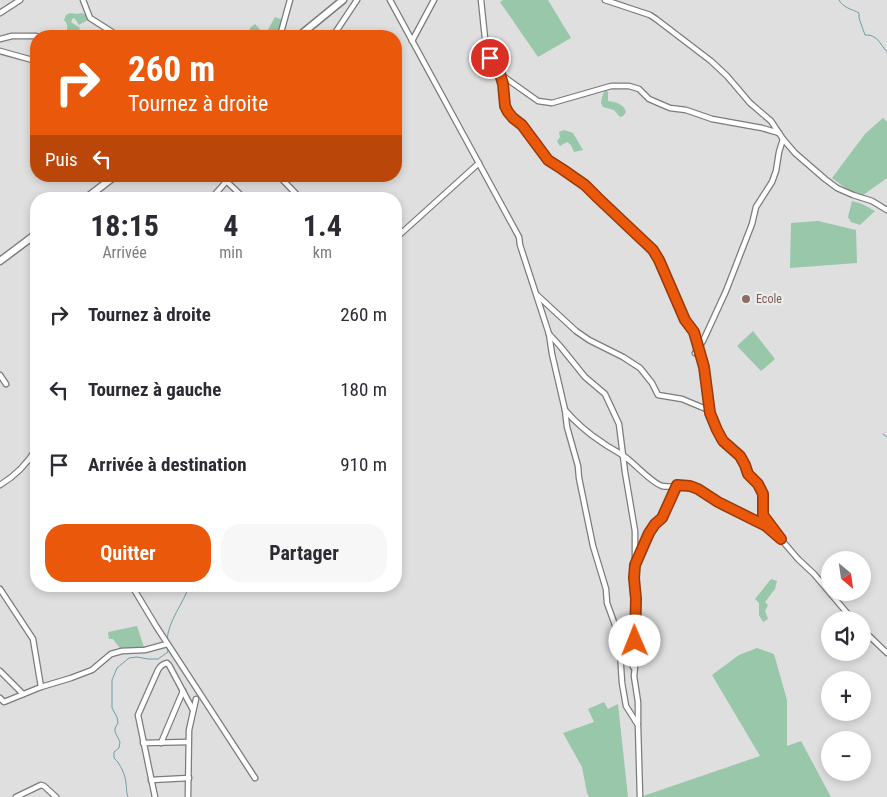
<!DOCTYPE html>
<html lang="fr">
<head>
<meta charset="utf-8">
<style>
	body { margin:0; font-family:"Roboto Condensed",sans-serif; background:#f7f7f7; color:#2b2b33; height:100vh; display:flex; flex-direction:column; font-size:19px; white-space:nowrap }
	* { box-sizing:border-box; margin:0 }
	p { font-size:16px; color:#7c7c81 }
	.icon { flex:none; width:28px; height:28px; fill:none; stroke:currentColor; stroke-width:2; stroke-linecap:round; stroke-linejoin:round }
	.map { position:relative; flex:1; overflow:hidden }
	.drawer { position:absolute; left:30px; top:192px; width:372px; height:400px; display:flex; flex-direction:column; background:#fff; border-radius:20px; box-shadow:0 2px 8px #0003 }
	.drawer>* { flex:none }
	.top-card { position:absolute; left:30px; top:30px; width:372px; height:152px; border-radius:20px; box-shadow:0 2px 8px #0003; background:#ea580c; color:#fff; overflow:hidden }
	.needle { width:32px; rotate:151deg }
	.buttons { position:absolute; left:821px; top:551px; display:grid; gap:10px }
	.buttons a { display:grid; place-items:center; width:50px; height:50px; border-radius:50%; background:#fff; box-shadow:0 2px 8px #0003; font-size:25px }
	.pin { position:absolute; display:grid; place-items:center; width:42px; height:42px; color:#fff; margin:-21px; border:2px solid #fff; border-radius:50%; box-shadow:0 1px 5px #0007 }
	.me { position:absolute; width:55px; margin:-28px; rotate:359deg; stroke-linejoin:round; filter:drop-shadow(0 0 4px #0008) }
	.turn { display:flex; align-items:center; gap:18px; height:105px; padding:0 15px; font-size:22px }
	.turn .icon { width:65px; height:65px; stroke-width:2.5 }
	.turn b { display:block; font-size:35px; line-height:42px }
	.then { display:flex; align-items:center; height:48px; padding:0 15px; background:#0003; gap:10px; font-size:19px }
	.eta { display:flex; justify-content:space-evenly; align-items:center; height:85px; text-align:center }
	.eta b { font-size:30px; font-weight:700; line-height:35px }
	.button { display:flex; gap:10px; margin-top:auto; padding:10px 15px }
	.button a { flex:1; height:58px; border-radius:20px; background:#ea580c; color:#fff; font-size:20px; font-weight:700; line-height:58px; text-align:center }
	.button a+a { background:#f7f7f7; color:#2b2b33 }
	ul { padding:0; list-style:none }
	li { display:flex; align-items:center; gap:15px; height:75px; padding:0 15px }
	li div { flex:1 }
	li b { display:block; font-size:19px }
	li em { font-style:normal }
	.map>svg:first-child { display:block }
	.green { fill:#98c7a9 }
	.lines { fill:none; stroke-linecap:round; stroke-linejoin:round }
	.stream { stroke:#6da0a2; stroke-width:1 }
	.minor-casing { stroke:#7b7b7c; stroke-width:7 }
	.secondary-casing { stroke:#7b7b7c; stroke-width:9 }
	.minor { stroke:#fff; stroke-width:4.5 }
	.secondary { stroke:#fff; stroke-width:6 }
	.route-casing { stroke:#983908; stroke-width:12 }
	.route { stroke:#ea580c; stroke-width:9 }
	.education-dot { fill:#8d6e63; stroke:#ececed; stroke-width:2 }
	.labels { text-anchor:middle; stroke-width:4.5; stroke-linejoin:round; paint-order:stroke }
	.education-label { font-size:12px; fill:#785e54; stroke:#ececed; text-anchor:start }
</style>
</head>
<body>
<div class="map">
<svg width="887" height="797" viewBox="0 0 887 797">
	<rect width="100%" height="100%" fill="#dfdfe0"/>
	<g class="green">
		<polygon points="503,0 548,0 571,38 538,57 500,2"/>
		<path d="M70,13L77,14L82,13L86,15L88,20L79,25L75,19L73,18L71,22L80,28L77,36H68L66,34C67,28 69,25 64,20L66,15Z"/>
		<polygon points="275,17 283,20 278,36 248,36 250,28 255,24 265,35"/>
		<path d="M605,90L608,92V101C616,102 624,104 626,112L623,116L620,117L614,110L603,107L601,103L602,97Z"/>
		<polygon points="883,118 887,122 887,178 859,198 832,178 865,134"/>
		<polygon points="564,130 573,133 583,150 574,152 571,145 567,142 560,146 557,141 560,137 559,132"/>
		<polygon points="852,201 862,204 875,211 860,225 851,222 848,217"/>
		<polygon points="818,221 856,230 857,263 790,268 791,223"/>
		<polygon points="753,331 775,359 761,371 737,346"/>
		<polygon points="771,579 777,581 775,589 765,602 768,605 765,611 768,619 763,622 759,615 759,603 755,599"/>
		<polygon points="137,626 145,650 122,651 113,639 109,639 108,632"/>
		<polygon points="757,648 774,654 787,700 787,746 801,741 831,797 643,797 643,796 760,756 712,675 739,655"/>
		<polygon points="604,702 608,709 618,704 628,797 589,797 587,793 582,767 563,733 594,722 588,709"/>
	</g>
	<g class="lines">
		<g class="stream">
			<path d="M839,0C843,8 852,9 859,13V18L865,35C877,34 880,44 887,52"/>
			<polyline points="883,434 887,437"/>
			<path d="M167,641C168,620 183,605 189,586"/>
			<path d="M128,797C126,792 127,789 126,784C126,776 120,763 114,758V752L119,748L120,742L115,732V728L118,723L117,717L112,708V680L117,668L129,658L137,657L148,659H158L168,652L167,647"/>
		</g>
		<defs>
			<g id="minor">
				<polyline points="83,0 90,18 112,32 115,36"/>
				<polyline points="390,0 519,237 520,245 549,334 552,354 565,410 567,427 578,466 579,478 593,546 606,589 607,603 619,636 622,683 626,706 638,725 640,797"/>
				<polyline points="481,0 486,48 490,58 500,74 503,84 505,106 508,112 522,125 548,160 562,169 585,185 598,199 653,250 659,260 685,319 694,332 704,367 710,413 717,430 723,441 740,456 745,465 748,474 757,484 763,494 763,515 781,539"/>
				<polyline points="605,0 650,15 656,19 711,61 727,76 750,103 771,121 783,139 795,153 825,179 837,188 853,195 872,201 887,210"/>
				<polyline points="0,13 20,0"/>
				<polyline points="280,36 290,0"/>
				<polyline points="333,36 357,0"/>
				<polyline points="0,39 12,36 36,36"/>
				<polyline points="412,41 434,0"/>
				<polyline points="0,51 36,61"/>
				<polyline points="500,74 538,101 552,103 611,86 629,86 639,89 649,99 670,108 686,110 712,119 762,128 779,133"/>
				<polyline points="221,176 245,199"/>
				<polyline points="279,176 301,199"/>
				<polyline points="211,199 231,176"/>
				<polyline points="396,238 479,163"/>
				<polyline points="537,295 576,331 589,340 623,357 640,368 652,383 658,395 682,399 706,409 709,412"/>
				<polyline points="549,334 560,346 585,377 605,394 619,424 625,472 635,531 635,565"/>
				<polyline points="695,353 703,341 726,291 752,224 756,207 772,182 776,171 779,152 783,139"/>
				<polyline points="0,375 6,384"/>
				<path d="M565,410C576,423 589,434 603,443C611,449 621,453 629,460C638,467 651,482 662,486C670,488 683,484 693,487C702,490 710,498 719,503C737,513 758,518 773,532"/>
				<path d="M0,485C15,476 27,464 36,449"/>
				<polyline points="779,537 798,559 814,574 853,620"/>
				<polyline points="132,586 156,626 255,778"/>
				<polyline points="0,589 33,639 41,687 4,702 0,698"/>
				<polyline points="862,629 887,653"/>
				<polyline points="620,638 632,661 633,667"/>
				<polyline points="0,671 23,694"/>
				<polyline points="41,687 71,678 92,670 111,654 122,651 145,650 167,644"/>
				<polyline points="638,723 638,702 634,676 636,658 636,599 634,578 635,565 649,533 655,524 662,518 677,486"/>
				<polyline points="143,743 188,742"/>
				<polyline points="161,743 183,691"/>
				<polyline points="151,780 189,778"/>
				<polyline points="16,797 41,785 44,786 56,797"/>
				<path d="M155,797L138,715L158,670C160,666 163,664 167,663L169,665L193,710"/>
				<polyline points="188,797 189,730 196,699"/>
			</g>
			<g id="secondary">
				<polyline points="299,36 343,0"/>
				<polyline points="85,199 115,176"/>
				<polyline points="0,261 36,234"/>
			</g>
		</defs>
		<use href="#minor" class="minor-casing"/>
		<use href="#secondary" class="secondary-casing"/>
		<use href="#minor" class="minor"/>
		<use href="#secondary" class="secondary"/>
	</g>
	<g class="lines">
		<defs>
			<polyline id="route" points="490,58 500,74 503,84 505,106 508,112 513,118 522,125 548,160 562,169 585,185 598,198 653,250 659,260 685,320 694,332 704,367 710,413 717,430 723,441 740,456 745,465 748,474 758,484 763,494 763,515 781,539 766,526 718,502 698,489 690,486 677,485 662,518 655,524 649,533 635,565 634,578 636,599 635,641"/>
		</defs>
		<use href="#route" class="route-casing"/>
		<use href="#route" class="route"/>
	</g>
	<circle class="education-dot" cx="746" cy="299" r="5"/>
	<g class="labels">
		<g class="education-label">
			<text x="756" y="303">Ecole</text>
		</g>
	</g>
</svg>
<div class="buttons">
<a><svg class="needle" viewBox="-14 -14 28 28"><path d="M0-13l5 13h-10z" fill="#e53935"/><path d="M0 13l5-13h-10z" fill="#7c7c81"/></svg></a>
<a><svg class="icon" aria-label="sound" viewBox="0 0 24 24"><path d="M4 9h4l5-4v14l-5-4H4zM17 9q2 3 0 6"/></svg></a>
<a>+</a>
<a>−</a>
</div>
<div class="pin" style="left:490px;top:58px;background:#d93025"><svg class="icon" aria-label="arrive" viewBox="0 0 24 24"><path d="M6 21V4h12l-3 4 3 4H6"/></svg></div>
<svg class="me" style="left:635px;top:641px" viewBox="-20 -20 40 40"><circle r="19" fill="#fff"/><path d="M0-13L10 11 0 6-10 11z" fill="#ea580c"/></svg>
<div class="top-card">
<div class="turn"><svg class="icon" aria-label="right" viewBox="0 0 24 24"><path d="M7 20v-9h11M14 6l5 5-5 5"/></svg><div><b>260 m</b>Tournez à droite</div></div>
<div class="then">Puis<svg class="icon" aria-label="left" viewBox="0 0 24 24"><path d="M17 20v-9H6M10 6l-5 5 5 5"/></svg></div>
</div>
<section class="drawer">
<div class="eta">
<div><b>18:15</b><p>Arrivée</p></div>
<div><b>4</b><p>min</p></div>
<div><b>1.4</b><p>km</p></div>
</div>
<ul>
<li><svg class="icon" aria-label="right" viewBox="0 0 24 24"><path d="M7 20v-9h11M14 6l5 5-5 5"/></svg><div><b>Tournez à droite</b></div><em>260 m</em></li>
<li><svg class="icon" aria-label="left" viewBox="0 0 24 24"><path d="M17 20v-9H6M10 6l-5 5 5 5"/></svg><div><b>Tournez à gauche</b></div><em>180 m</em></li>
<li><svg class="icon" aria-label="arrive" viewBox="0 0 24 24"><path d="M6 21V4h12l-3 4 3 4H6"/></svg><div><b>Arrivée à destination</b></div><em>910 m</em></li>
</ul>
<div class="button"><a>Quitter</a><a>Partager</a></div>
</section>
</div>
</body>
</html>
